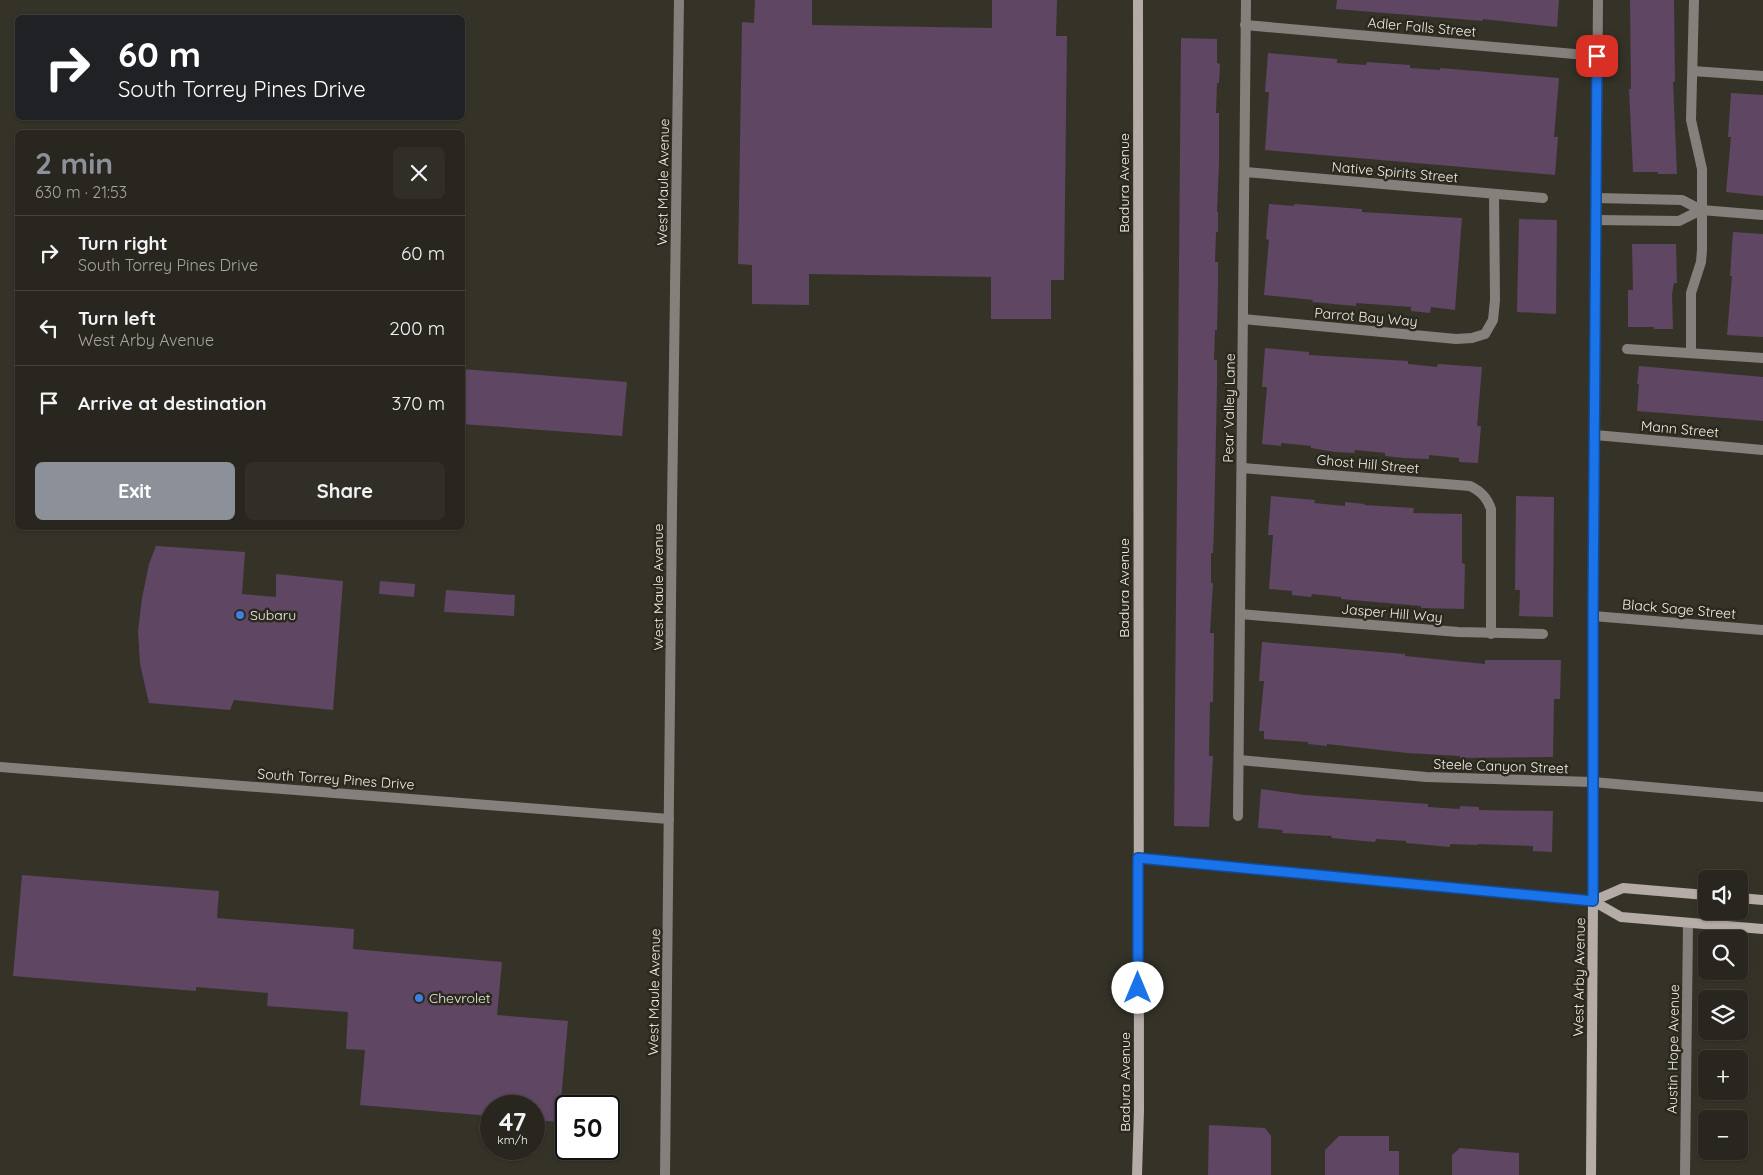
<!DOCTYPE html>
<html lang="en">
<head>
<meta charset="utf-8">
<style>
	body { margin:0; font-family:Quicksand,sans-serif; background:#302e27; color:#f1f3f6; height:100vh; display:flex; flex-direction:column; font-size:19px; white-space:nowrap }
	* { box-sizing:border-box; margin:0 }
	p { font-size:16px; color:#a5a5a4 }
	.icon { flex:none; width:28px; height:28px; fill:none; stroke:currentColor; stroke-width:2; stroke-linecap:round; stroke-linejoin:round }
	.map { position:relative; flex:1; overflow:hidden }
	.drawer { position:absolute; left:15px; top:130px; width:450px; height:400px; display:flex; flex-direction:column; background:#28261e; border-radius:8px; box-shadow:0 1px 4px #0004,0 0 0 1px #44433c }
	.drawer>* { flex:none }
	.guide { position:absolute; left:15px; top:15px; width:450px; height:105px; border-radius:8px; box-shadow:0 1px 4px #0004,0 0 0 1px #44433c; background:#202124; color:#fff; overflow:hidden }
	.tools { position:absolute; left:1698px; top:870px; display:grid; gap:10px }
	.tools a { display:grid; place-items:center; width:50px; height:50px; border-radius:8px; background:#28261e; box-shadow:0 1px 4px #0004,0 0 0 1px #44433c; font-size:25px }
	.speed { position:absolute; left:480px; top:1095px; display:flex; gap:10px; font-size:25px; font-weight:700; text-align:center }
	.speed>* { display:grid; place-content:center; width:65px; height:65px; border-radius:50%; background:#28261e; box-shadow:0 1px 4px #0004,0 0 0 1px #44433c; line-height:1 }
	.speed small { font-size:12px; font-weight:400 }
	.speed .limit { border:2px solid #111; border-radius:8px; background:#fff; color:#111 }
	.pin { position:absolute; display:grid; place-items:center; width:42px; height:42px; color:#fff; margin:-21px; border-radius:10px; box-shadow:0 2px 8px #0006 }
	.me { position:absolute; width:55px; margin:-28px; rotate:0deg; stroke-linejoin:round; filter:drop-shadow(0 0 4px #0008) }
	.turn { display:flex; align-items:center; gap:18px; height:105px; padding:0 20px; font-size:22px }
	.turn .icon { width:65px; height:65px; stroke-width:2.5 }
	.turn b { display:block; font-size:35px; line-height:42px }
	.round { display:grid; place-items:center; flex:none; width:52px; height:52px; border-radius:8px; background:#302e27 }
	.head { display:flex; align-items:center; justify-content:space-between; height:85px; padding:0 20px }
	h1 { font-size:30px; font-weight:800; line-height:38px; color:#8c9099 }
	.action { display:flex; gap:10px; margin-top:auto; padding:10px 20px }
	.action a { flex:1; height:58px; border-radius:8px; background:#8c9099; color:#fff; font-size:20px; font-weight:800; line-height:58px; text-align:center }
	.action a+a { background:#302e27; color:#f1f3f6 }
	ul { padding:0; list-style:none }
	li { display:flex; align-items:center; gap:15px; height:75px; padding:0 20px; border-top:1px solid #44433c }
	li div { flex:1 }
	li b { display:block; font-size:19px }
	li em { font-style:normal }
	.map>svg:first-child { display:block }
	.building { fill:#5f4662 }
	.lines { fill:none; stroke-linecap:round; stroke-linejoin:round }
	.street { stroke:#86807d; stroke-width:10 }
	.secondary { stroke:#b5aba7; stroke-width:10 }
	.route-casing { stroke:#114b97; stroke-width:12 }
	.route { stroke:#1a73e8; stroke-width:9 }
	.shop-dot { fill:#3f7fe0; stroke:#2b291e; stroke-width:2 }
	.labels { text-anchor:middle; stroke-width:5; stroke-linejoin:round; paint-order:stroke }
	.street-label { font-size:14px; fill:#efeee7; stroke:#2b291e }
	.poi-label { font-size:14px; fill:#efeee7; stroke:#2b291e; text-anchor:start }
</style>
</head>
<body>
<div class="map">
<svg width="1763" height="1175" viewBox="0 0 1763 1175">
	<rect width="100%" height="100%" fill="#353328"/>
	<g class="building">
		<polygon points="755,0 812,0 812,25 992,28 992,0 1057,0 1056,36 1067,36 1064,280 1051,280 1051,319 991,319 991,277 809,274 809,305 752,304 752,265 738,264 742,22 754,23"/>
		<polygon points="1337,0 1559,0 1557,27 1483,19 1483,21 1336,9"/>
		<polygon points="1630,0 1674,0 1675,82 1673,82 1677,174 1658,174 1658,172 1633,172 1629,89 1631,89"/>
		<polygon points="1181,38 1217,39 1217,63 1220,64 1219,83 1217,83 1216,113 1219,113 1219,163 1217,212 1218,212 1218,232 1216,232 1215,262 1218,262 1218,286 1217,330 1215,330 1214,360 1217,360 1217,385 1214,528 1213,553 1211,553 1211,583 1213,583 1210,633 1214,633 1213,702 1210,702 1209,756 1213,756 1209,827 1174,826"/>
		<polygon points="1268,53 1337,59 1337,63 1366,65 1367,62 1410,65 1410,68 1440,70 1440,68 1559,78 1554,137 1558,137 1555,175 1265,150 1269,92 1265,92"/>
		<polygon points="1731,93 1763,95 1763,196 1726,192 1731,137 1728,137"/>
		<polygon points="1269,204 1294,206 1294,204 1362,209 1362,212 1462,218 1455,310 1431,307 1430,313 1411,311 1411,307 1356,303 1356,306 1312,302 1313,300 1264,295 1269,240 1266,239"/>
		<polygon points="1519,219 1557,220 1556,314 1517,312"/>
		<polygon points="1733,232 1763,234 1763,337 1727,335 1732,276 1730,276"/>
		<polygon points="1632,244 1676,244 1677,283 1674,283 1672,294 1673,329 1654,329 1654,327 1628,327 1628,290 1633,290"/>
		<polygon points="1265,348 1309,352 1309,355 1408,361 1408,364 1437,367 1438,364 1482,367 1477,426 1481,426 1478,463 1459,462 1459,458 1429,455 1429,459 1404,458 1385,456 1385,453 1355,450 1354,453 1335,452 1311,448 1311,446 1281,443 1281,446 1262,444 1267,387 1262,387"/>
		<polygon points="1639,366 1763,377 1763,421 1637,411 1639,384 1637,384"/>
		<polygon points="462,369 627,382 622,436 462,424"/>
		<polygon points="1271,496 1315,500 1314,503 1345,506 1345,502 1365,504 1364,505 1414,508 1413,513 1462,514 1462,563 1465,564 1464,609 1421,608 1421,606 1341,599 1341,597 1312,594 1311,597 1292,595 1292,591 1269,589 1273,535 1268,535"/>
		<polygon points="1516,496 1554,497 1553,617 1519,616 1520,590 1515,590"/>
		<polygon points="156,546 245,552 242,594 276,597 276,574 343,581 333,710 234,700 230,710 149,703 140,664 138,631 142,598 149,564"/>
		<polygon points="380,581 415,584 414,597 379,594"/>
		<polygon points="446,590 515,595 514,616 444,612"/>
		<polygon points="1262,642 1405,654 1405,656 1485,664 1485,660 1561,660 1560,699 1554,699 1553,757 1460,758 1460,756 1407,753 1327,744 1327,746 1308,744 1308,742 1264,739 1264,731 1259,731 1264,681 1259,681"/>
		<polygon points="1261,789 1304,795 1428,804 1428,807 1460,809 1460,806 1479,807 1479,810 1553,811 1552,852 1533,851 1533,846 1478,844 1478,845 1450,844 1450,847 1406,843 1406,841 1376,839 1375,842 1331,838 1332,836 1282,833 1283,830 1258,828"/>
		<polygon points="22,875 219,891 217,918 354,929 353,949 502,962 497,1015 568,1021 559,1122 534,1120 534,1106 491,1106 491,1116 360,1105 365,1050 346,1049 348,1012 267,1006 268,993 196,987 196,991 13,976"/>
		<polygon points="1209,1125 1265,1128 1271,1136 1271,1175 1208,1175"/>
		<polygon points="1339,1136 1389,1136 1389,1151 1399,1151 1399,1175 1325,1175 1325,1150"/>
		<polygon points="1460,1148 1519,1153 1519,1175 1452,1175 1452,1155"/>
	</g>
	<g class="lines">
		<g class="street">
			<polyline points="1245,25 1597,56"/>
			<polyline points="1693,71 1763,76"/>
			<polyline points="1245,172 1543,198"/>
			<polyline points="1596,198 1682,200 1701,210 1763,215"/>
			<polyline points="1596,220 1679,221 1701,210"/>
			<polyline points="1243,319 1456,339 1472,338 1485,334 1493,320 1495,300 1494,194"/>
			<polyline points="1627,349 1763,358"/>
			<polyline points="1691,352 1691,293 1701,262 1702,250 1702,169 1691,120 1694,0"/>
			<polyline points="1595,435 1763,450"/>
			<path d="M1242,468L1470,486C1482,492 1487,498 1491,509V634"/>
			<polyline points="1240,614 1458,632 1543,634"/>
			<polyline points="1593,616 1763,630"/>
			<polyline points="1239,760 1426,777 1593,782 1763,797"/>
			<polyline points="0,767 669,819"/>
			<polyline points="1238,816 1246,0"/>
			<polyline points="1593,901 1593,616 1598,0"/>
			<polyline points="665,1175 672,508 679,0"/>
			<polyline points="1685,1175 1688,923"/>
		</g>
		<g class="secondary">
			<polyline points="1138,858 1593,901 1621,917 1763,929"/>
			<polyline points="1739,898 1763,900"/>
			<polyline points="1593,901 1623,888 1706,895"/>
			<polyline points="1137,1175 1139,1111 1138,0"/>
			<polyline points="1591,1175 1593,901"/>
		</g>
	</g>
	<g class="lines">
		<defs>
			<polyline id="route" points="1138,988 1138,858 1593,901 1593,616 1597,56"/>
		</defs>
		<use href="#route" class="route-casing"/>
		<use href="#route" class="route"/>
	</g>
	<g class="shop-dot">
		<circle cx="240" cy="615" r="5"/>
		<circle cx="419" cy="998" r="5"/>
	</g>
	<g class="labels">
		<g class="street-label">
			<text transform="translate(1422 27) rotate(5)" y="5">Adler Falls Street</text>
			<text transform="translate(1395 172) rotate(5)" y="5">Native Spirits Street</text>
			<text transform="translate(663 182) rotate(-89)" y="5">West Maule Avenue</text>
			<text transform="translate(1124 183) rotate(-90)" y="5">Badura Avenue</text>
			<text transform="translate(1366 317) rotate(5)" y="5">Parrot Bay Way</text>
			<text transform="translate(1229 408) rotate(-89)" y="5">Pear Valley Lane</text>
			<text transform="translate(1680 429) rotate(5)" y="5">Mann Street</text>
			<text transform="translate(1368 464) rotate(5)" y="5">Ghost Hill Street</text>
			<text transform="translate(658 587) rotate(-90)" y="5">West Maule Avenue</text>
			<text transform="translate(1124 588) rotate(-90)" y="5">Badura Avenue</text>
			<text transform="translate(1679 609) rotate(5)" y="5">Black Sage Street</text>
			<text transform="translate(1392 613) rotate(5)" y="5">Jasper Hill Way</text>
			<text transform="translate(1501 766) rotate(2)" y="5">Steele Canyon Street</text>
			<text transform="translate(336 779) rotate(4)" y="5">South Torrey Pines Drive</text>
			<text transform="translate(1579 977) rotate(-89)" y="5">West Arby Avenue</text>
			<text transform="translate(654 992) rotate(-89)" y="5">West Maule Avenue</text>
			<text transform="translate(1673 1049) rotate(-89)" y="5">Austin Hope Avenue</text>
			<text transform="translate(1125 1082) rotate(-90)" y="5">Badura Avenue</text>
		</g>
		<g class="poi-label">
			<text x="250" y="620">Subaru</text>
			<text x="429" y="1003">Chevrolet</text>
		</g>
	</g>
</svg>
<div class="tools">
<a><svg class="icon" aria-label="sound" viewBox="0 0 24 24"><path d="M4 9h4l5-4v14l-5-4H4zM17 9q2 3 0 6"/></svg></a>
<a><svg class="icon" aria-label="search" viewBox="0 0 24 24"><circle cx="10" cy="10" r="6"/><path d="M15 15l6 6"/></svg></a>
<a><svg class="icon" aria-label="layers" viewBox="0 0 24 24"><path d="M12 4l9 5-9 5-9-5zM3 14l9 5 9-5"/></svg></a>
<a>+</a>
<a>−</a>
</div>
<div class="speed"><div>47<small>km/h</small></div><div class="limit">50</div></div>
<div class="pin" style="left:1597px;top:56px;background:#d93025"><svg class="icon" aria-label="arrive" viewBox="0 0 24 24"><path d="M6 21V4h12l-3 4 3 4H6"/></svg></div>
<svg class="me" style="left:1138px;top:988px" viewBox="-20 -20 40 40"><circle r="19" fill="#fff"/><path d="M0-13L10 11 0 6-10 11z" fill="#1a73e8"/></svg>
<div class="guide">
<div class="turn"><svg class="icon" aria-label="right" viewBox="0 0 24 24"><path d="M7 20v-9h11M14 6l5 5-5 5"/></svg><div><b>60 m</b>South Torrey Pines Drive</div></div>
</div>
<section class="drawer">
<div class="head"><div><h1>2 min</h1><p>630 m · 21:53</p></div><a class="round"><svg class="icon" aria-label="close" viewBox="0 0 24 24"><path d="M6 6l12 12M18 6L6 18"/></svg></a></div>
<ul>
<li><svg class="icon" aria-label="right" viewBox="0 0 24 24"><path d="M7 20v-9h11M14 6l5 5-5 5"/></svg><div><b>Turn right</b><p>South Torrey Pines Drive</p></div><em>60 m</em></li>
<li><svg class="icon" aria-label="left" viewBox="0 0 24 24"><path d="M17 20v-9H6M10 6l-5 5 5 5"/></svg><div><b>Turn left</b><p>West Arby Avenue</p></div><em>200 m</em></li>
<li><svg class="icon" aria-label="arrive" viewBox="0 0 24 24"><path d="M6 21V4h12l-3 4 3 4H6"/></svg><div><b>Arrive at destination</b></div><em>370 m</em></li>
</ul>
<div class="action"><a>Exit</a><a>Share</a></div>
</section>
</div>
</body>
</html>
